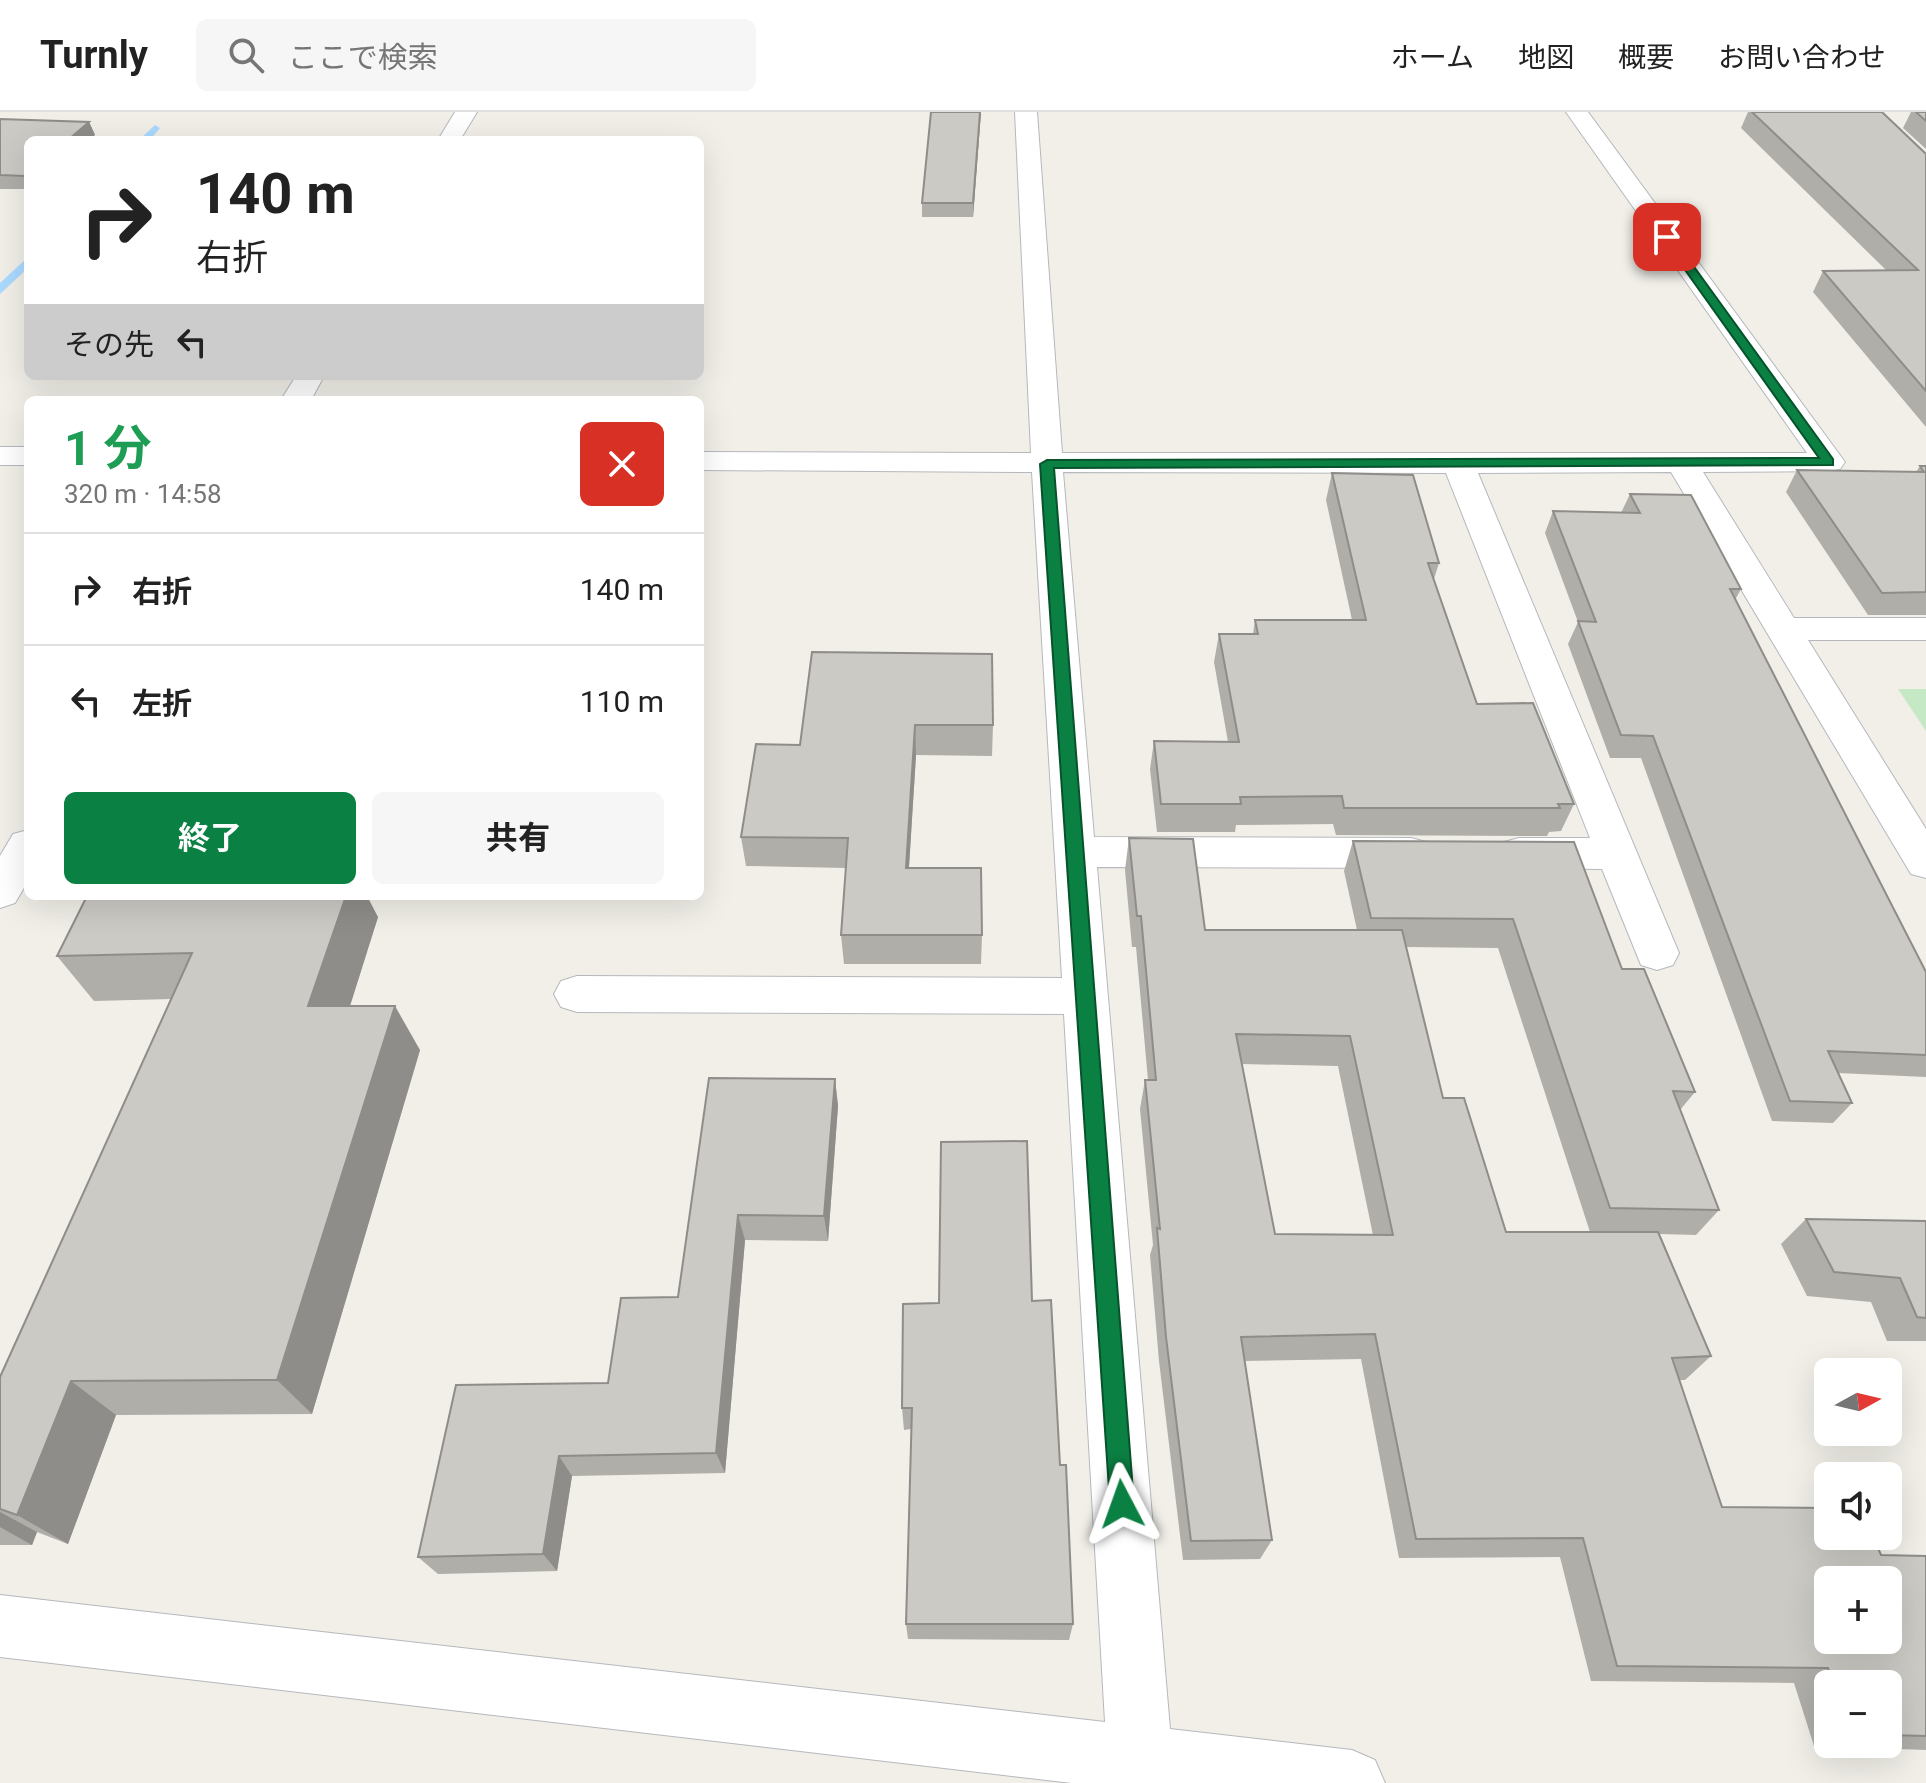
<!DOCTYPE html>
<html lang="ja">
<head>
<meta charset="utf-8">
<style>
	body { margin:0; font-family:Roboto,"Noto Sans JP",sans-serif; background:#f6f6f6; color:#222; height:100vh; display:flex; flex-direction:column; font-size:30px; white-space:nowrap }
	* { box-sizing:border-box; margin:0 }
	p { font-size:26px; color:#767676 }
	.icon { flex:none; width:44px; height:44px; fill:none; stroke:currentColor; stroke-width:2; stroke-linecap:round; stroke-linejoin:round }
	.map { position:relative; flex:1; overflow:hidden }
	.drawer { position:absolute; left:24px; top:284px; width:680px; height:504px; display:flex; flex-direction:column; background:#fff; border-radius:12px; box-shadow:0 8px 32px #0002 }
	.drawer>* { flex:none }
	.banner { position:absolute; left:24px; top:24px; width:680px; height:244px; border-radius:12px; box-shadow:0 8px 32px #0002; background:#fff; color:#222; overflow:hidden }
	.needle { width:52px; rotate:82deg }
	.buttons { position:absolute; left:1814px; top:1246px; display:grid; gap:16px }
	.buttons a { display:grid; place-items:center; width:88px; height:88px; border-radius:12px; background:#fff; box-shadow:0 8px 32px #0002; font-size:40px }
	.pin { position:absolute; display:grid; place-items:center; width:68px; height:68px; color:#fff; margin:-34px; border-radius:16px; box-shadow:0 4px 12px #0006 }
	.me { position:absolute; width:88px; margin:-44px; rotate:356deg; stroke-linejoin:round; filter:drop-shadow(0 0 6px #0008) }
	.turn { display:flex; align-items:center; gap:28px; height:168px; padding:0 40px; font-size:36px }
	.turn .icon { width:104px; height:104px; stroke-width:2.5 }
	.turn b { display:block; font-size:56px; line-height:68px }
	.then { display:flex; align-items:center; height:76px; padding:0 40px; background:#0003; gap:16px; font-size:30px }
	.round { display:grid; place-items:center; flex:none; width:84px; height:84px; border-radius:12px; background:#f6f6f6 }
	.head { display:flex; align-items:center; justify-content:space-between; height:136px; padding:0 40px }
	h1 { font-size:48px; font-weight:700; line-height:60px; color:#1e9e55 }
	.button { display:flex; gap:16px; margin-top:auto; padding:16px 40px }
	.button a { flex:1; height:92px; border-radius:12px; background:#0b8043; color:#fff; font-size:32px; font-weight:700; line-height:92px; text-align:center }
	.button a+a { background:#f6f6f6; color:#222 }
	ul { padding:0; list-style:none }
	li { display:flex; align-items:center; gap:24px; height:112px; padding:0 40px; border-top:2px solid #e0e0e0 }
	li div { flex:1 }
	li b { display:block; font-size:30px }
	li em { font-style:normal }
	header { display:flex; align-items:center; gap:48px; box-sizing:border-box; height:112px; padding:0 40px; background:#fff; border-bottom:2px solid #e0e0e0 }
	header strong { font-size:38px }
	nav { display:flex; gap:44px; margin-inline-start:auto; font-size:28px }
	.search { width:560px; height:72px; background:#f6f6f6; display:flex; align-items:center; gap:20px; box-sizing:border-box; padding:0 28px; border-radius:12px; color:#767676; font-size:30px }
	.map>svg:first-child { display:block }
	.green { fill:#c5e8c5 }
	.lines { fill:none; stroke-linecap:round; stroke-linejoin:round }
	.stream { fill:#aadaff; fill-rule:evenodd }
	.minor-casing { stroke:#b5b8bc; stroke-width:2 }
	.minor { fill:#fff; fill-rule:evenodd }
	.wall { fill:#afaea9; fill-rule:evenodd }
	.shaded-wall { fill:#8f8d8a }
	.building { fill:#cccac5; stroke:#8f8d8a; stroke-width:2; fill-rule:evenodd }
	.route { fill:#0b8043; stroke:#07532c; stroke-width:2 }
</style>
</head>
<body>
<header>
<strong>Turnly</strong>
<div class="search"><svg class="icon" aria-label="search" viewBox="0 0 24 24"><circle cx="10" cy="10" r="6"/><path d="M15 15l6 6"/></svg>ここで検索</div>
<nav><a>ホーム</a><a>地図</a><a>概要</a><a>お問い合わせ</a></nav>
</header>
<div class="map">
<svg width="1926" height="1671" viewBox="0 0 1926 1671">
	<rect width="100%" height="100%" fill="#f1efe8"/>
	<polygon class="green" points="1898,577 1926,577 1926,619"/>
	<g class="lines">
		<g class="stream">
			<polygon points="155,13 160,16 150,28 139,28"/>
			<polygon points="28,145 28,156 0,182 0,171"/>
		</g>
		<defs>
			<g id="minor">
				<polygon points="455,0 477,0 460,28 438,28"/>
				<polygon points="1015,0 1037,0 1062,341 1807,341 1566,0 1588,0 1845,350 1840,357 1829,359 1703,360 1794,506 1926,506 1926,528 1808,528 1926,717 1926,766 1911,762 1671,360 1478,361 1679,841 1673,853 1657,858 1641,853 1602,757 1519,756 1504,752 1498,741 1504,730 1519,726 1590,726 1446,361 1063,360 1094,725 1411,726 1426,730 1432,741 1426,752 1411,756 1097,755 1170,1617 1352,1638 1375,1648 1385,1671 1072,1671 0,1545 0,1483 1105,1610 1064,902 577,900 561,895 554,882 561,869 577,864 1062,866 1032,360 700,358 700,340 1031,341"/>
				<polygon points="296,264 324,264 311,288 281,288"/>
				<rect x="0" y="335" width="28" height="18"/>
				<polygon points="28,718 28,769 15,791 0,796 0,744 13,722"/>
			</g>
		</defs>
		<use href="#minor" class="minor-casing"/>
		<use href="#minor" class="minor"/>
	</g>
	<g class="wall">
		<polygon points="931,0 981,0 973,105 922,105 922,91"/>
		<polygon points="1748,0 1882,0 1926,42 1926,315 1813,180 1823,159 1886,158 1741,16"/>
		<polygon points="1911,0 1926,0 1926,37 1903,16"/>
		<polygon points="0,7 89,10 95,23 28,28 28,77 0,77"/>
		<polygon points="1920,354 1926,354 1926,503 1868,503 1786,380 1797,358 1916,360"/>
		<polygon points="1332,361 1439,451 1434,467 1477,592 1574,692 1561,719 1549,720 1547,724 1336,723 1333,712 1236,713 1235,720 1157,720 1150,657 1154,629 1228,630 1214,550 1219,522 1253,522 1255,508 1352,508 1326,388"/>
		<polygon points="1630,382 1741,477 1735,488 1926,860 1926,965 1838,961 1852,991 1833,1011 1772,1009 1641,646 1610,646 1568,532 1578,510 1545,421 1553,399 1621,401"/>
		<polygon points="812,540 993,613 992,644 916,643 909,756 982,823 981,852 844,852 841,823 846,756 746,754 741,725 800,633"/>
		<path d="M1129,726L1205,818H1357L1344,759L1353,729L1622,857L1695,980L1680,998L1719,1098L1696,1123L1660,1122L1711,1244L1685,1268H1679L1722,1395L1881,1443L1926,1444V1638L1814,1634L1794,1571L1591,1569L1560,1445L1399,1446L1361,1247L1245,1249L1272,1428L1260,1447L1183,1448L1159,1249L1150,1143L1153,1133L1140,997L1145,968H1148L1136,835H1132L1125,758ZM1406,835L1498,836L1590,1120H1506L1443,986ZM1242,952L1338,954L1373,1123L1275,1122ZM1828,1572H1888V1632H1828Z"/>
		<polygon points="378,805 350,894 420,938 312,1302 116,1303 68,1432 37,1420 32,1433 0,1433 0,1265 171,887 94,889 57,844"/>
		<polygon points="835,967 838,994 828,1129 745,1128 725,1361 572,1364 557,1459 438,1462 418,1445 608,1271 678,1185"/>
		<polygon points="1806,1107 1926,1109 1926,1229 1887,1229 1871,1190 1807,1184 1781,1132"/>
		<polygon points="1032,1189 1060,1353 1073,1512 1069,1528 908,1527 906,1512 911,1317 904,1318 902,1296"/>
	</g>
	<g class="shaded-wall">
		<polygon points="980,0 981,0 973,105 973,91"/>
		<polygon points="89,10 95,23 89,28 68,28"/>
		<polygon points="915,613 916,643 907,785 906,756"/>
		<polygon points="346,784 367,784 378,805 336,938 308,894"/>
		<polygon points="395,894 420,938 312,1302 277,1268"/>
		<polygon points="835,967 838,994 828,1129 824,1104"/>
		<polygon points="738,1103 745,1128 725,1361 716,1341"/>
		<polygon points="71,1269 116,1303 68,1432 17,1403"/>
		<polygon points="559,1344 572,1364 557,1459 543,1442"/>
		<polygon points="0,1400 37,1420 32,1433 0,1415"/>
	</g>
	<g class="building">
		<polygon points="931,0 980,0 973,91 922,91"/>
		<polygon points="1752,0 1882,0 1926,42 1926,279 1823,159 1918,158"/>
		<polygon points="1916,0 1926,0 1926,9"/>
		<polygon points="0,7 89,10 68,28 28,28 28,61 25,64 0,63"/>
		<polygon points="1920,354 1926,354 1926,480 1882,481 1797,358 1924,360"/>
		<polygon points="1332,361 1413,363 1439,451 1428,451 1477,592 1533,591 1574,692 1558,692 1560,696 1344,696 1342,684 1240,685 1241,692 1161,692 1154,629 1239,630 1219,522 1258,522 1255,508 1366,508"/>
		<polygon points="1630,382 1691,383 1741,477 1730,477 1926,860 1926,943 1828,939 1852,991 1790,989 1653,624 1621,623 1578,509 1596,510 1553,399 1640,401"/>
		<polygon points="812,540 992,542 993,613 915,613 906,756 981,756 982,823 841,823 848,726 741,725 756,632 800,633"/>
		<path d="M1129,726L1193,727L1205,818H1402L1443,986H1464L1506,1120H1658L1711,1244L1672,1246L1722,1395L1828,1396V1424H1873L1881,1443L1926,1444V1624L1888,1623V1572H1833L1828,1556L1617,1554L1583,1426L1416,1427L1375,1222L1241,1225L1272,1428L1191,1429L1166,1225L1157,1116L1160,1117L1145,968H1156L1141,804H1137ZM1236,922L1350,924L1393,1123L1275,1122ZM1828,1468H1888V1528H1828Z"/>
		<polygon points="1353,729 1574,730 1622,857 1644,857 1695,980 1673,979 1719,1098 1610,1096 1513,807 1371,806"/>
		<polygon points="87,784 346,784 308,894 395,894 277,1268 71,1269 17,1403 0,1397 0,1265 192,841 57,844"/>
		<polygon points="709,966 835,967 824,1104 738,1103 716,1341 559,1344 543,1442 418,1445 456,1273 608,1271 621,1186 678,1185"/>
		<polygon points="1027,1029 1032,1189 1051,1188 1060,1353 1066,1353 1073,1512 906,1512 912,1296 902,1296 903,1192 939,1191 941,1030"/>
		<polygon points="1806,1107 1926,1109 1926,1206 1917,1205 1900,1166 1834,1160"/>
	</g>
	<polygon class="route" points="1663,123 1671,123 1833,347 1833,353 1054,356 1134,1392 1131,1401 1122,1405 1113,1401 1110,1392 1040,352 1047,348 1819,346 1663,127"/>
</svg>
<div class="buttons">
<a><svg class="needle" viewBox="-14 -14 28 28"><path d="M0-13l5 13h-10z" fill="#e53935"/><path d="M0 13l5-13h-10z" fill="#767676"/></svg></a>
<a><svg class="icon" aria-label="sound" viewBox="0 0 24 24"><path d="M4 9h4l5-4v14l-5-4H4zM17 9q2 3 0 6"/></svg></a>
<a>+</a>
<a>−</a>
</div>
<div class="pin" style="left:1667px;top:125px;background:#d93025"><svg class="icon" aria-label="arrive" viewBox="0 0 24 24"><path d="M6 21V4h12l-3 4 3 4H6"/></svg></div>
<svg class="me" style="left:1122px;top:1392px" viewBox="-20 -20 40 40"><path d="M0-17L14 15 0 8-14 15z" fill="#0b8043" stroke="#fff" stroke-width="4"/></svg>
<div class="banner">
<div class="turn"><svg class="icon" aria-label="right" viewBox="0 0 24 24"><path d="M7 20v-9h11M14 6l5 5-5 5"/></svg><div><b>140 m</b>右折</div></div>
<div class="then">その先<svg class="icon" aria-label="left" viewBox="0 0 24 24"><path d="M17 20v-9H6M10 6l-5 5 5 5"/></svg></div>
</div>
<section class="drawer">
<div class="head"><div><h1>1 分</h1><p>320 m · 14:58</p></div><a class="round" style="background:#d93025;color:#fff"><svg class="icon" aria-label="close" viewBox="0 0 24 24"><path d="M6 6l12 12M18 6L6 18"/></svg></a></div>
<ul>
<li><svg class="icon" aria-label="right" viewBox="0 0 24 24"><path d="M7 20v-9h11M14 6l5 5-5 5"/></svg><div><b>右折</b></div><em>140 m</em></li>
<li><svg class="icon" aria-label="left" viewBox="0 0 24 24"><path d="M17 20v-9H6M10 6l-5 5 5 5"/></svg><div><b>左折</b></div><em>110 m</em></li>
</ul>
<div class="button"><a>終了</a><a>共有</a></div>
</section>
</div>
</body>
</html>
